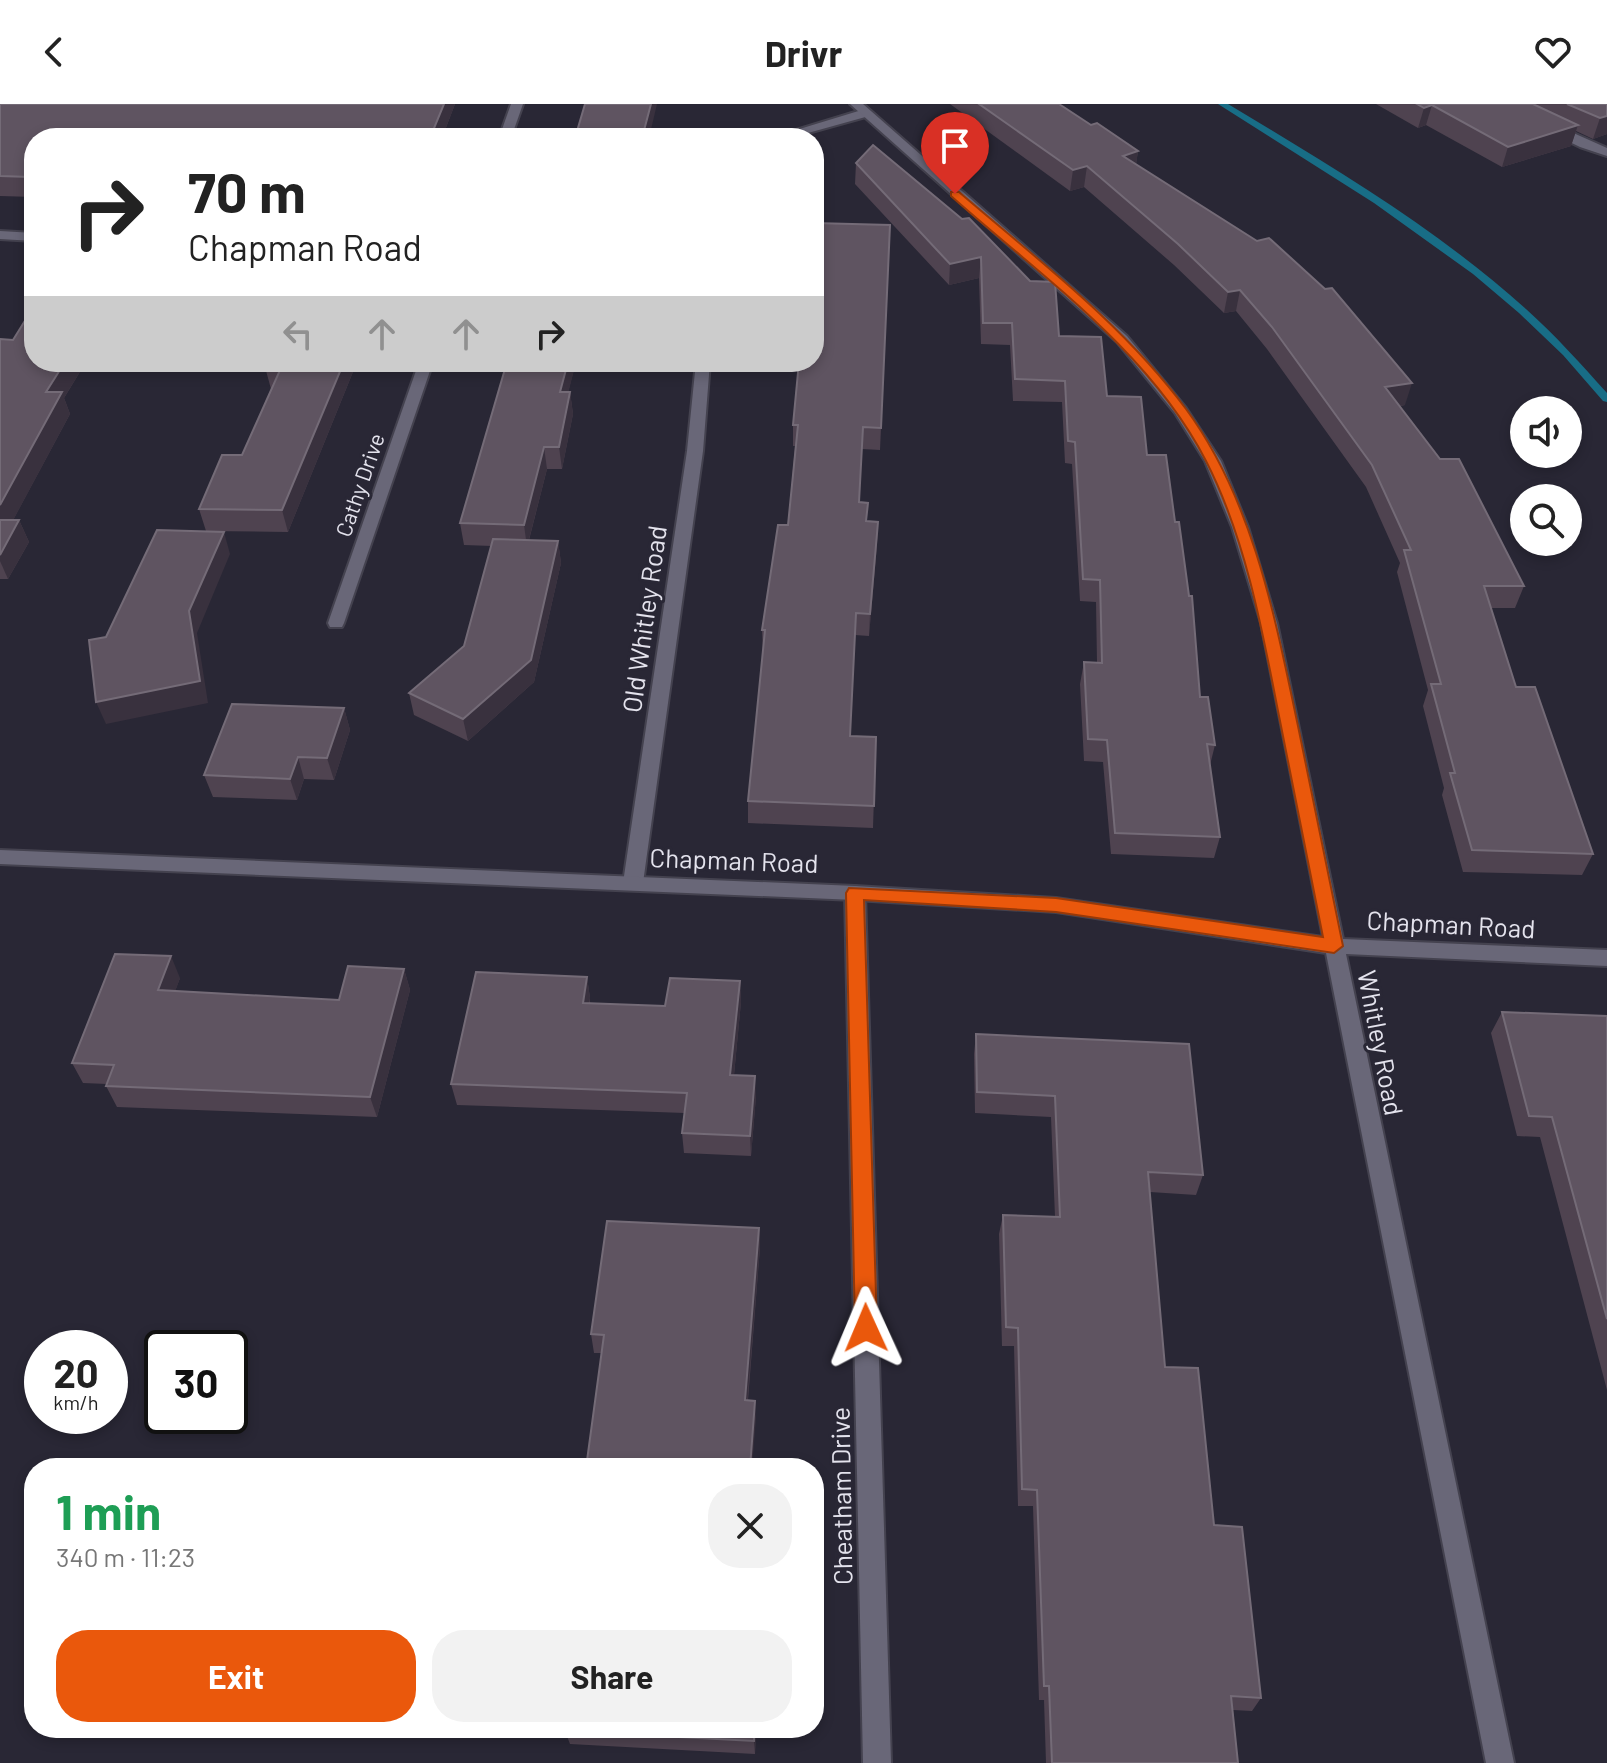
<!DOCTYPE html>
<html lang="en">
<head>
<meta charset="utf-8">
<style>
	body { margin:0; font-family:Barlow,sans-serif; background:#f2f2f2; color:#222; height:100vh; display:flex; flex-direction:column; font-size:30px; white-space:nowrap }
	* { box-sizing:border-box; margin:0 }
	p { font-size:26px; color:#767676 }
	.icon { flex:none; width:44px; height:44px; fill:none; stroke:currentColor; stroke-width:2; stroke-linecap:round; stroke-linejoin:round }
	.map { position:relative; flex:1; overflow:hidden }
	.details { position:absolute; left:24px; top:1354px; width:800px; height:280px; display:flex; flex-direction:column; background:#fff; border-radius:32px; box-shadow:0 4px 12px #0003 }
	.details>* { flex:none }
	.top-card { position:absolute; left:24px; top:24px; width:800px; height:244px; border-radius:32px; box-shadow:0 4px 12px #0003; background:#fff; color:#222; overflow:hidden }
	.controls { position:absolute; left:1510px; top:292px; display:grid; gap:16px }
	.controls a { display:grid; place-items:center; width:72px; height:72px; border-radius:50%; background:#fff; box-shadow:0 4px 12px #0003; font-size:40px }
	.speed { position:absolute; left:24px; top:1226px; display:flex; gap:16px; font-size:40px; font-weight:700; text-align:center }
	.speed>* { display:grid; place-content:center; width:104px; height:104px; border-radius:50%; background:#fff; box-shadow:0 4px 12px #0003; line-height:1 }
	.speed small { font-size:20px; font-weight:400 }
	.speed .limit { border:4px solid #111; border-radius:12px; background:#fff; color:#111 }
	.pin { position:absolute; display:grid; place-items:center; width:68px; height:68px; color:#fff; margin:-82px -34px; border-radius:50% 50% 50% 0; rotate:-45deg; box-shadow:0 0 8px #0007 }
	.pin .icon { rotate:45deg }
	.me { position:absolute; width:88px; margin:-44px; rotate:359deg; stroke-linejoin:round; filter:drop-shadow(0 0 6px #0008) }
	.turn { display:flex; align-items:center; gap:28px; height:168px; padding:0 32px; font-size:36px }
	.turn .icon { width:104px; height:104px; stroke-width:2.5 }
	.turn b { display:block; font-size:56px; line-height:68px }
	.lanes { display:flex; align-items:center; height:76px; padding:0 32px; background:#0003; justify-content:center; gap:40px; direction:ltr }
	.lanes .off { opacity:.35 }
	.round { display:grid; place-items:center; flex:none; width:84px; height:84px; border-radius:32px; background:#f2f2f2 }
	.summary { display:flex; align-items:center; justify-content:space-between; height:136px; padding:0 32px }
	h1 { font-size:48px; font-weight:700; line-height:60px; color:#1e9e55 }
	.action { display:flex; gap:16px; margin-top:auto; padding:16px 32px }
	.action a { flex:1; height:92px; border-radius:32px; background:#ea580c; color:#fff; font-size:32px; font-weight:700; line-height:92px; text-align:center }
	.action a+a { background:#f2f2f2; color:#222 }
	header { display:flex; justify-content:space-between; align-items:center; height:104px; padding:0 32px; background:#fff; font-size:36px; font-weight:700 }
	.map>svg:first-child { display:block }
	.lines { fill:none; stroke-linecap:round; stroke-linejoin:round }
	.stream { fill:#186d86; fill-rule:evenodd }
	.street-casing { stroke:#44424f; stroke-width:4 }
	.secondary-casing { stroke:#44424f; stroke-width:4 }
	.street { fill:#696778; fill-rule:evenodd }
	.secondary { fill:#696778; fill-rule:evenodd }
	.wall { fill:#4f4350 }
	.shaded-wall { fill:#39313e }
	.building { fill:#5f5461; stroke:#746b77; stroke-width:2 }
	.route { fill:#ea580c; stroke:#983908; stroke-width:2 }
	.labels { text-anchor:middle; stroke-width:6; stroke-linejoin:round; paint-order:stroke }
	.far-street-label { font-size:22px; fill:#e4e3ed; stroke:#292735 }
	.street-label { font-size:26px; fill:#e4e3ed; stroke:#292735 }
</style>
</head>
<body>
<header><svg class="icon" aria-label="back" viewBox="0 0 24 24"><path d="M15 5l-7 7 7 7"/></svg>Drivr<svg class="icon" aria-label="heart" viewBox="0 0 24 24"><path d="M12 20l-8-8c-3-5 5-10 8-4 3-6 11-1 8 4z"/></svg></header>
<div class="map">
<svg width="1607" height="1659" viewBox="0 0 1607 1659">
	<rect width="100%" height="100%" fill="#292735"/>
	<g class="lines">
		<path class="stream" d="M1218,0H1228C1331,62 1436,124 1526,205C1555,231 1581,260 1607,289V298L1603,297L1563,251L1519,209L1473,170L1374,99Z"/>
		<defs>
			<g id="street">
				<polygon points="511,0 523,0 511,34 499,34"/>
				<polygon points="1492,0 1508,0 1607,44 1607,52 1580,43"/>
				<polygon points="865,5 869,6 869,12 790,34 770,34"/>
				<polygon points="0,127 34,129 34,137 0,135"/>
				<polygon points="419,258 433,258 344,519 342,523 330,523 328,519"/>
				<polygon points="696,258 710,258 703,347 643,779 640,784 626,784 623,779 687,347"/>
				<polygon points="855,782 862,784 865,789 891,1659 863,1659 845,789 848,784"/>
			</g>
			<polygon id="secondary" points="850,0 863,0 1127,232 1186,304 1221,357 1248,423 1277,519 1343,835 1607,846 1607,862 1346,850 1514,1659 1486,1659 1326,849 1056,808 855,796 0,760 0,746 855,782 1056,794 1323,833 1261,519 1232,423 1205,357 1175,309 1117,238"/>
		</defs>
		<use href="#street" class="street-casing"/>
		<use href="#secondary" class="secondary-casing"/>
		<use href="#street" class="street"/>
		<use href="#secondary" class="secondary"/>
	</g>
	<g class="wall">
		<polygon points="0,0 455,0 442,34 34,34 34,93 0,92"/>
		<polygon points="950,0 1059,0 1091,21 1138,47 1136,60 1405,301 1400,302 1524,482 1515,504 1491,504 1516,583 1593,750 1582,771 1463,768 1442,691 1444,684 1423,602 1428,586 1397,468 1400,459 1366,383 1267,245 1236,207 1224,209 1174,161 1084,83 1070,87"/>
		<polygon points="1376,0 1607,0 1607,30 1593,35 1576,27 1571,42 1502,63 1426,21 1418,24"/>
		<polygon points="873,41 1059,232 1107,292 1147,351 1200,593 1215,641 1210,661 1220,733 1214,754 1111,750 1103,658 1084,657 1080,580 1084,558 1097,559 1096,498 1080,497 1072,360 1065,359 1062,298 1013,297 1010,241 981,240 979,174 949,181 855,80 856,59"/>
		<polygon points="890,121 880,346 862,345 859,399 867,417 878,418 877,440 869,532 855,531 850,632 876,633 873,724 748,719 748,697 763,548 762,526 788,421 795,342 793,342 793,321"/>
		<polygon points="0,235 13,236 34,258 86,258 64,294 70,310 13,416 19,416 29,438 8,475 0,475"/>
		<polygon points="267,258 357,258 288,428 206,427 199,405 242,351 272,285 271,285 265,263"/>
		<polygon points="576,258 568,288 570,288 573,310 562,365 547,365 529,436 558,437 561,459 534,578 468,637 414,611 409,589 464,542 492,442 464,441 460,419"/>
		<polygon points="344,604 350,626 334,676 304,675 297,696 213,693 204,671"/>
		<polygon points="404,865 410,886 377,1013 117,1003 106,982 107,980 83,979 72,959 180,874 175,887 339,896"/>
		<polygon points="587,873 590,894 590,899 665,902 740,877 741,898 734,971 756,992 751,1052 684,1049 682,1029 685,1009 457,1001 451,980"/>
		<polygon points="1502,908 1607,912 1607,1286 1540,1033 1517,1032 1491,929"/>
		<polygon points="976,930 1203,1071 1196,1091 1150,1088 1165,1263 1214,1421 1261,1594 1252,1607 1233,1606 1238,1659 1046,1659 1044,1596 1039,1596 1033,1402 1018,1402 1014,1242 1002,1242 999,1130 1003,1111 1055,1113 1051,1013 975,1009 974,950"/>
		<polygon points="759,1124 760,1143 748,1296 756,1314 602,1249 594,1249 591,1230"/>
		<polygon points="566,1624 756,1624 755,1650 570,1640 565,1627"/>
	</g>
	<g class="shaded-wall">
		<polygon points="444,0 455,0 442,34 430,34"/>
		<polygon points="651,0 657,0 649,34 642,34"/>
		<polygon points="1432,1 1426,21 1418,24 1424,4"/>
		<polygon points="1607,12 1607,30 1593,35 1600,14"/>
		<polygon points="1578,21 1571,42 1502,63 1508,43"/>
		<polygon points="1138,47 1135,68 1123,52"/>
		<polygon points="1087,62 1084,83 1070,87 1073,66"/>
		<polygon points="981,153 979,174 949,181 950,160"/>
		<polygon points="1240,186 1236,207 1224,209 1228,188"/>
		<polygon points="65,258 86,258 64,294 70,310 2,437 0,433 0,401 46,288"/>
		<polygon points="344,258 357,258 288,428 282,406"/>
		<polygon points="568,258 576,258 563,310 560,288"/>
		<polygon points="1412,279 1405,301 1379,305 1385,283"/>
		<polygon points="570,288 573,310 562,365 559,343"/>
		<polygon points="544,343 547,365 527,443 524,421"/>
		<polygon points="19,416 29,438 8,475 0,457 0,451"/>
		<polygon points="878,418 877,440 869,532 870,510"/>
		<polygon points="224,428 230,450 197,529 208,599 106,620 96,598 189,507"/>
		<polygon points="558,437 561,459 534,578 468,637 463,615"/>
		<polygon points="344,604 350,626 334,676 327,654"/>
		<polygon points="298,653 304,675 297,696 290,675"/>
		<polygon points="171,852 180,874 168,907 158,886"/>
		<polygon points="404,865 410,886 377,1013 370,993"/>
		<polygon points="587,873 590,894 586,920 583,899"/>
		<polygon points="740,877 741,898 732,991 730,971"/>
		<polygon points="755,972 756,992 751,1052 750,1032"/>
		<polygon points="759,1124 760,1143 746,1314 745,1296"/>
		<polygon points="755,1297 756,1314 752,1364 750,1364"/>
		<polygon points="754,1624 756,1624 755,1650 754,1637"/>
	</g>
	<g class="building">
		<polygon points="0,0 444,0 430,34 34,34 34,76 28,76 30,73 0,72"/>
		<polygon points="585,0 651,0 642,34 575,34"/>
		<polygon points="979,0 1059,0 1091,21 1097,19 1138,47 1123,52 1257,137 1269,134 1325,185 1332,184 1412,279 1385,283 1440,355 1459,355 1524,482 1484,482 1516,583 1535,583 1593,750 1472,746 1450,669 1455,669 1431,580 1441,580 1404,446 1411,446 1372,361 1272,223 1240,186 1228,188 1178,140 1087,62 1073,66"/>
		<polygon points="1417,0 1533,0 1578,21 1508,43 1432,1 1424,4"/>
		<polygon points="1567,0 1607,0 1607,12 1600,14"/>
		<polygon points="873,41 962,115 969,114 1030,177 1055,178 1059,232 1101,233 1107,292 1141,293 1147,351 1166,351 1175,418 1179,418 1189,492 1192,492 1200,593 1208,593 1215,641 1207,640 1220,733 1115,729 1107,636 1088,635 1084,558 1102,559 1100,476 1083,475 1075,338 1068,337 1065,277 1015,275 1012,219 983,219 981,153 950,160 856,59"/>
		<polygon points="814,119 890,121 881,324 863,323 859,398 868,399 866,417 878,418 870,510 856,509 850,632 876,633 874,702 748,697 765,526 762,526 778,421 788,421 798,321 793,321 799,258 814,258"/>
		<polygon points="31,207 34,208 34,258 65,258 46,288 62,288 0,401 0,235 13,236"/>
		<polygon points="267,258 344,258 282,406 199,405 222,351 242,351 281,264 265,263"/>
		<polygon points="507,258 568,258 560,288 570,288 559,343 544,343 524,421 460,419"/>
		<polygon points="0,416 19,416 0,451"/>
		<polygon points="157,426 224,428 189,507 200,577 96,598 89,536 106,533"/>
		<polygon points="493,435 558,437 531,556 463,615 409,589 464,542"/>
		<polygon points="232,600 344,604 327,654 298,653 290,675 204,671"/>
		<polygon points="115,850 171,852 158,886 339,896 348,862 404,865 370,993 106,982 114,961 72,959"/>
		<polygon points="476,868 587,873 583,899 665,902 670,874 740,877 730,971 755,972 750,1032 682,1029 687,989 451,980"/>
		<polygon points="1502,908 1607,912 1607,1215 1552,1013 1529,1012"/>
		<polygon points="976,930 1189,940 1203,1071 1148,1068 1165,1263 1198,1264 1214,1421 1242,1423 1261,1594 1231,1592 1238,1659 1052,1659 1049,1582 1044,1582 1037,1386 1022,1385 1018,1224 1006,1223 1003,1111 1060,1113 1055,992 977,988"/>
		<polygon points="607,1117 759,1124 745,1296 755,1297 750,1364 586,1364 604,1231 591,1230"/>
		<polygon points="566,1624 754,1624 754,1637 565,1627"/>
	</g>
	<path class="route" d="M951,88H959C1038,156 1123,220 1186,305C1253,396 1275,513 1298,622C1313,695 1328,769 1343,842L1334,849L1056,808L864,796L877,1224L874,1231L866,1234L859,1231L855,1224L846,789L849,784L1056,794L1323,833C1308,758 1293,682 1278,607C1262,524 1245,433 1206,357C1150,248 1041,172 951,92Z"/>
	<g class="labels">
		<g class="far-street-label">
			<text transform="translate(360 381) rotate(-71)" y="8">Cathy Drive</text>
		</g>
		<g class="street-label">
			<text transform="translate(645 515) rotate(-82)" y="9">Old Whitley Road</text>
			<text transform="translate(734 757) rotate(2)" y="9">Chapman Road</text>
			<text transform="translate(1451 821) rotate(3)" y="9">Chapman Road</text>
			<text transform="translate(1380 939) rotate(79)" y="9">Whitley Road</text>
			<text transform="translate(842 1392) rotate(-91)" y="9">Cheatham Drive</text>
		</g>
	</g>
</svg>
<div class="controls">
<a><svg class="icon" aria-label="sound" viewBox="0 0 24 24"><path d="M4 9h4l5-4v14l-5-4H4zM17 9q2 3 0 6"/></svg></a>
<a><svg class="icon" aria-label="search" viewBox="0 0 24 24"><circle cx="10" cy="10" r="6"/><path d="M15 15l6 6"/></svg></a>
</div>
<div class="speed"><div>20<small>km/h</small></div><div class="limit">30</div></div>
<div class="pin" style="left:955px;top:90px;background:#d93025"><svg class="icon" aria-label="arrive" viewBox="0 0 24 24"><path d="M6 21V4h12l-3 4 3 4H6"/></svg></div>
<svg class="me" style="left:866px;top:1224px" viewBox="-20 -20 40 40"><path d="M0-17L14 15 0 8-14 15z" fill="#ea580c" stroke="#fff" stroke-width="4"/></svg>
<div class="top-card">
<div class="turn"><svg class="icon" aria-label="right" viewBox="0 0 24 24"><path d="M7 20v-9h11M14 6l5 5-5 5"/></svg><div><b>70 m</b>Chapman Road</div></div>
<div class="lanes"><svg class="icon off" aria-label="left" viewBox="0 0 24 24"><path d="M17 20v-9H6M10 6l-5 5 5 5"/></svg><svg class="icon off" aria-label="ahead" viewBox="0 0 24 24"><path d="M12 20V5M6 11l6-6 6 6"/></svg><svg class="icon off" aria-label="ahead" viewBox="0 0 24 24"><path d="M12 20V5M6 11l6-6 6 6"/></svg><svg class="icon" aria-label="right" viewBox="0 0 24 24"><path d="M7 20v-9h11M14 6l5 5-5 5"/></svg></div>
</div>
<section class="details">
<div class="summary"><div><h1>1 min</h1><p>340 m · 11:23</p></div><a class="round"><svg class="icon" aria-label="close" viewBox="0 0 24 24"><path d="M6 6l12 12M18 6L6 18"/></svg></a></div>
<div class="action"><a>Exit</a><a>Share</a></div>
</section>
</div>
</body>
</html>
